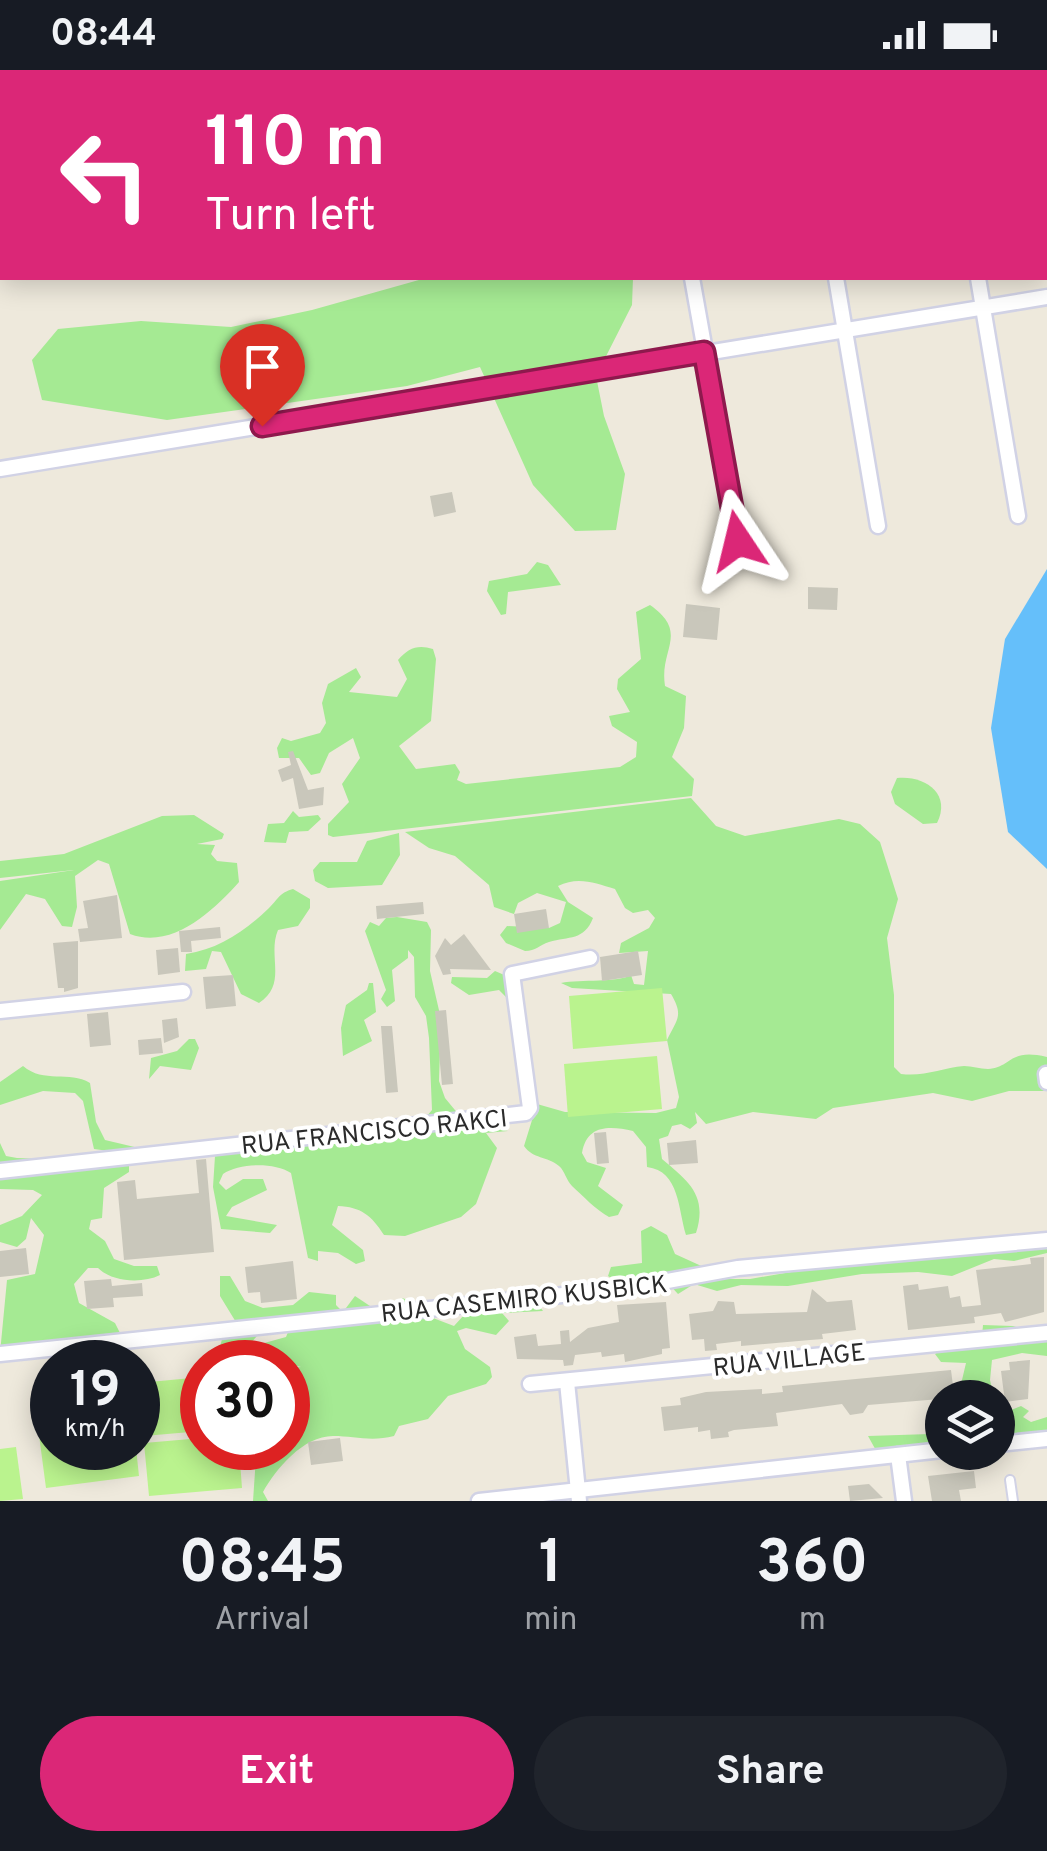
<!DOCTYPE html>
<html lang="en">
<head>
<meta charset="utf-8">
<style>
	body { margin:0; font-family:Overpass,sans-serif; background:#20242c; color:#f1f3f6; height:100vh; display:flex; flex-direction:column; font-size:38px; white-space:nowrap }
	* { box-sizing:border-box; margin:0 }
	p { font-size:32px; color:#9ea1a6 }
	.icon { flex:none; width:55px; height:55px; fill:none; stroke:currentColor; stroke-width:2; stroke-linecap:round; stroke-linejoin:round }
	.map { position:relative; height:1431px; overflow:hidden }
	.drawer { display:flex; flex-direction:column; background:#171b24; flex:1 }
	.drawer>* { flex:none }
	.banner { position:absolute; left:0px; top:0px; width:1048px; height:210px; box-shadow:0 5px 25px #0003; background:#db2777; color:#fff; overflow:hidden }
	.controls { position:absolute; left:925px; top:1310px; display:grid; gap:20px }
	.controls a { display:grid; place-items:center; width:90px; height:90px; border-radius:50%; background:#171b24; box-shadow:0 5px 25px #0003; font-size:50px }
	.speed { position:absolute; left:30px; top:1270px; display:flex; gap:20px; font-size:50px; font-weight:700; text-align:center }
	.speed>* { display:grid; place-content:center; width:130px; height:130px; border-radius:50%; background:#171b24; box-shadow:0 5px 25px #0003; line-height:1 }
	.speed small { font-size:25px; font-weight:400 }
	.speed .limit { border:15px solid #d22; background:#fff; color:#111 }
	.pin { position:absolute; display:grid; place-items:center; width:85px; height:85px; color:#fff; margin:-102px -42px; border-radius:50% 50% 50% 0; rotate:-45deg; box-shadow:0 0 10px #0007 }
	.pin .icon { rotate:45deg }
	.me { position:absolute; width:110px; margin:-55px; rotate:350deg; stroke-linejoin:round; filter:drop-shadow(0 0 8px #0008) }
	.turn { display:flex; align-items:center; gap:35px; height:210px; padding:0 40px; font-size:45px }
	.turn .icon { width:130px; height:130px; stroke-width:2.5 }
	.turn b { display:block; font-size:70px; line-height:85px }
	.eta { display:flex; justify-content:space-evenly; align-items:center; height:170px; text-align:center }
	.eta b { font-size:60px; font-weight:700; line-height:70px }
	.cta { display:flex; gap:20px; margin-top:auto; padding:20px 40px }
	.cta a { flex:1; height:115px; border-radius:60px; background:#db2777; color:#fff; font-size:40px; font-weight:700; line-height:115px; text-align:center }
	.cta a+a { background:#20242c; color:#f1f3f6 }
	.status { display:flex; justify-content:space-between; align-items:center; height:70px; padding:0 50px; background:#171b24; direction:ltr }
	.status svg { height:28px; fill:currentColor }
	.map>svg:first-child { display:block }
	.green { fill:#a5ea93 }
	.pitch { fill:#baf38e }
	.water { fill:#65bffa }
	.building { fill:#c9c7bb }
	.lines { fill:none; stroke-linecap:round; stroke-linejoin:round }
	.lane-casing { stroke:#d1d2e5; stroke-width:12 }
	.street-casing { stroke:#d1d2e5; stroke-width:19 }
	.lane { stroke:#fff; stroke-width:8 }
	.street { stroke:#fff; stroke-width:14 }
	.route-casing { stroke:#8e194d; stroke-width:25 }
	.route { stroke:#db2777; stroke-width:18 }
	.labels { text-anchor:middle; stroke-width:8; stroke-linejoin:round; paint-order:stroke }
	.street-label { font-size:25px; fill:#2b2b2b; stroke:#fff }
</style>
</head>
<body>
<div class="status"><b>08:44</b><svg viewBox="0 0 49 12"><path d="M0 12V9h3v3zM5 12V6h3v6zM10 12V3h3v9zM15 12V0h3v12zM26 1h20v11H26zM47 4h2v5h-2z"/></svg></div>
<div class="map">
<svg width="1047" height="1431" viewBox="0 0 1047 1431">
	<rect width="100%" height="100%" fill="#eee9dc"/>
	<g class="green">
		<polygon points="426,208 633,208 632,235 596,306 604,346 625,404 616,460 575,461 533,415 480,297 407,316 167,350 42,330 32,290 58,259 141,251 231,257 312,240"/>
		<polygon points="537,492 548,495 561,515 508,522 506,544 501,545 487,521 489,511 527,504"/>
		<path d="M650,535C690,563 659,579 665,616L686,626L684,658L672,687L694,709L692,726L333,767L328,765V754L349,732L342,714L360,688L353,668L329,683L320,703L311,705L299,688H279L277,678L282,668L291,671L320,663L326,653L322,633L328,614L356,598L361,607L349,622L397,627L407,609L398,590C408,578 418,574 433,579L436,589L431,651L399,676L416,699L455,694L460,702L457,710L466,714L620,697L636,687L637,672L612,656L609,646L630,642L617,619L618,609L641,589L636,542Z"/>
		<path d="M897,708C924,705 952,723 937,753L923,754L895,734L891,722Z"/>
		<path d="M691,728L716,756L745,766L839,749L860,754L880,772L898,829L887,868L894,925V997L901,1004C924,1007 942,998 964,996C972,996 980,999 988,999C1013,997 1008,978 1047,987V1021H1009L972,1031L933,1023L833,1038L816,1049L753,1042L706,1054L695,1042L697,1053L690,1059L681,1054L672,1056L668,1066L659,1069L662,1089C688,1111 708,1125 696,1163L686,1165C678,1140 680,1101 647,1097L646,1077L633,1061C610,1056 587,1054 582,1083L587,1092L606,1098L598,1116L623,1135L618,1145L609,1147C596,1140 583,1126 572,1116C566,1110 565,1101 559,1096C547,1086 533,1089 524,1076L537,1034L565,1042L656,1043L676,1038L679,1027L667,970C677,949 684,946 671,924L572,918L561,913C581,909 618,913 631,905L634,914L644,915L648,881L619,883L621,873L649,858L655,848L648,840L633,843L625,838L615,819C595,813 578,806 558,816L568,832L593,848C584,871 569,866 549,872C539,875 536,881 525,881L506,873L500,865L507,856L549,858L560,853L566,832L537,823L518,833L514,844L494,837L489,815L455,786L429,778L405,762Z"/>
		<polygon points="293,741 299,747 318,745 321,749 308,761 289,762 286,773 264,772 268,754 284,753"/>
		<path d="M194,745L224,764L222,769L197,774L215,775L211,784L217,791L237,793L239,812C213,841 172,880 130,864L109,794L98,790L75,806L77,837L72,857L62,856L45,829L26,824L0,860V811L74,800L0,808V791L64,784L162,746Z"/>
		<polygon points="399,763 400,785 382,815 328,818 315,811 313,800 320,792 357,792 367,771"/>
		<path d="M293,819L310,829V838L298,856L278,860C267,886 288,914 259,933L241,924L221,882L212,881L206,899L185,901L186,884C219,879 245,861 269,838C279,828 279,823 293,819Z"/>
		<path d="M397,847L427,852L431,860L430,901L441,949L439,1011L445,1028L464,1051L508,1061L486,1063L497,1078L476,1134L461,1147L405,1166L384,1165C371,1145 361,1137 338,1136L332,1155L363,1180L365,1191L356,1194L338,1183L318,1181V1191L308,1188L291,1103C274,1092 239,1093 223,1104L219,1113L226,1120L243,1109H263L267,1120L232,1137L226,1146L277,1155L270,1163L221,1159L213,1117L215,1086L223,1080L383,1066L415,1060L432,1040L429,968L426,946L415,927L414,887L408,880V888L392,900L395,931L387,937L381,929L386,920L365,861L370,852L379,856L386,848Z"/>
		<polygon points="495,901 509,907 509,930 499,920 469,925 451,913 452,907 487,908"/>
		<polygon points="369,913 373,913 376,942 364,950 372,971 343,986 341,958 346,935 367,920"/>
		<polygon points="189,969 195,969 199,978 191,1000 160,996 149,1009 151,988 177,981"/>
		<path d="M23,996C44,1014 69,1000 90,1013L96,1052L105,1070L143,1079L124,1083L94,1079L83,1031L75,1023L43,1021L0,1035V1012Z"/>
		<path d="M0,1073L6,1086L17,1088L129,1092V1102L104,1118L102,1148L91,1150L89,1159L105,1171L114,1189L134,1196H157L160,1205C142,1214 112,1212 98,1198H88L74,1214L79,1233L115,1253L120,1263L97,1271H57L0,1283L7,1210L35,1204L44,1165L31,1148L26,1169L17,1177L0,1172V1155L22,1146L42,1125L33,1120L0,1119V1109L23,1104L0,1100Z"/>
		<polygon points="651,1156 667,1165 675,1184 730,1209 750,1209 832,1195 1047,1174 1047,1183 1014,1191 994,1189 952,1206 918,1202 862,1204 788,1216 741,1215 717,1221 694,1214 678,1224 665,1210 617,1212 608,1206 611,1197 642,1193 641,1161"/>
		<path d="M220,1206H230L245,1231L263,1238L293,1235L309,1222L336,1225V1235L343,1242L355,1226L379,1242L399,1239L402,1228L411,1231L412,1240L454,1256L474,1234L537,1233L543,1241L502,1243L509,1251L496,1265L466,1258L457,1261L465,1279L490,1297L492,1307L486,1314L448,1326L428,1349L399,1356L394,1366C371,1372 354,1366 333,1366C303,1366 276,1399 263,1422L268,1431H253L256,1387L264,1378H285L293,1373L299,1351L288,1331V1317L296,1314L288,1308V1298L301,1297L252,1284L257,1275L286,1267L290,1257L261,1261L236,1291L217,1289L222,1269L242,1262L220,1226Z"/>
		<polygon points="983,1255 1013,1256 1047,1267 1047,1286 1022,1283 992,1290 990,1310 994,1327 958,1327 966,1293 941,1292 935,1284 967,1261 982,1266"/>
		<polygon points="998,1333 1011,1340 1021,1336 1029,1341 1023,1347 1031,1352 1047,1347 1047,1366 1010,1370 998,1366"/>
		<polygon points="930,1364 942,1367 942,1382 952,1383 878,1384 868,1366"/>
	</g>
	<g class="pitch">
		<polygon points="662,918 667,971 573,979 569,926"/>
		<polygon points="657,986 662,1039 568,1047 564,994"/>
		<polygon points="202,1307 202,1361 144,1366 139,1313"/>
		<polygon points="52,1364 52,1378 136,1378 139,1406 46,1418 39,1365"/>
		<polygon points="202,1368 202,1378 239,1378 242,1418 149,1426 144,1373"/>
		<polygon points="16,1377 23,1429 0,1431 0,1379"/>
	</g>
	<polygon class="water" points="1047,499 1047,799 1008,762 991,658 1005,569"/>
	<g class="building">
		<polygon points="452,422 456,442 434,447 430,426"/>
		<polygon points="808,517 838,518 837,540 808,539"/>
		<polygon points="686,534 720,538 717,570 683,567"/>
		<polygon points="293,681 308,720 324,717 323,735 299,739 293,708 282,712 278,700 291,695 288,682"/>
		<polygon points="117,825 122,868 80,872 78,859 88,858 83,831"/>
		<polygon points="423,832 424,844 377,849 376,836"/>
		<polygon points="546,839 549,858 517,863 514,844"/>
		<polygon points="220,857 221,868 191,871 192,882 181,882 179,861"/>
		<polygon points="464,864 491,900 450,899 451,904 443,905 435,886 445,868 451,875"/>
		<polygon points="78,871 78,918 64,922 64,918 58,918 53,873"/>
		<polygon points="178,878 180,902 158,905 156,880"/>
		<polygon points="638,881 642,905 602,911 600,887"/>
		<polygon points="233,905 236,936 206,939 203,907"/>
		<polygon points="446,940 453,1014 442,1015 435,941"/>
		<polygon points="108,942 111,975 90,977 87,944"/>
		<polygon points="177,948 179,967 164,973 162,950"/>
		<polygon points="381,956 392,956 398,1022 386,1023"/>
		<polygon points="161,968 163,983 139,985 138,970"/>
		<polygon points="606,1062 609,1093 597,1094 594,1063"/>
		<polygon points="696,1070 698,1093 669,1095 667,1073"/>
		<polygon points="206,1089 214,1182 124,1190 117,1112 135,1110 137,1129 199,1123 196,1090"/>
		<polygon points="26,1178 29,1204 0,1207 0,1181"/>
		<polygon points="1044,1187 1044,1242 1005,1252 1001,1243 974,1247 975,1253 908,1260 903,1216 918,1214 919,1220 948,1216 950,1228 960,1226 962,1237 981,1235 976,1200 1031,1194 1030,1188"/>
		<polygon points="293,1191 297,1229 261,1233 260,1222 248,1223 245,1197"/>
		<polygon points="111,1209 112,1216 142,1213 143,1226 113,1228 114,1237 87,1239 84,1211"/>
		<polygon points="812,1219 827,1232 852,1230 856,1260 822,1264 823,1269 810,1270 741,1276 741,1271 716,1274 717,1280 705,1281 704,1269 692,1270 689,1244 713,1241 718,1231 734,1232 736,1244 807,1242"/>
		<polygon points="666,1232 670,1278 662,1279 662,1284 625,1292 624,1284 602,1287 601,1282 575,1285 573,1295 564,1296 563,1290 517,1289 514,1267 536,1264 538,1276 561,1274 560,1261 569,1260 570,1272 588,1258 619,1252 617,1235"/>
		<polygon points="1030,1290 1028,1329 1005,1332 1001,1301 1010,1300 1009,1292"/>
		<polygon points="951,1300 954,1324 939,1325 940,1329 868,1335 863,1343 850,1345 842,1334 776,1343 778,1356 734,1360 728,1362 729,1367 711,1369 710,1360 698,1362 698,1357 664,1361 661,1337 681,1335 680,1328 706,1322 762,1319 762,1324 783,1322 782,1316"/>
		<polygon points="340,1368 343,1391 311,1395 308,1372"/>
		<polygon points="974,1401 976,1418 959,1420 961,1431 932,1431 928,1406"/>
		<polygon points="869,1414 883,1428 850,1431 848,1416"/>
	</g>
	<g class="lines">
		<defs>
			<polyline id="lane" points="1010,1410 1013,1431"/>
			<g id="street">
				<polyline points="310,2 325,0"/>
				<polyline points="0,56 2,56"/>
				<polyline points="692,208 739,471"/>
				<polyline points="836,208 878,456"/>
				<polyline points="978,208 1018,446"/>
				<polyline points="0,399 1047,227"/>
				<polyline points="0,941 183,922"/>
				<polyline points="1046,1004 1047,1012"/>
				<polyline points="0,1101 526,1043 530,1038 512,904 590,888"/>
				<polyline points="0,1284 629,1218 738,1198 1047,1170"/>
				<polyline points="567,1312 579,1431"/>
				<polyline points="530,1314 1047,1263"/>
				<polyline points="998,1374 1047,1369"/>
				<polyline points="898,1385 904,1431"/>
				<polyline points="479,1431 942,1380"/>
			</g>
		</defs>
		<use href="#lane" class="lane-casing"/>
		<use href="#street" class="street-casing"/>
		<use href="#lane" class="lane"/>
		<use href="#street" class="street"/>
	</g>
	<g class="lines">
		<defs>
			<polyline id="route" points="262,356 704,282 738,471"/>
		</defs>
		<use href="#route" class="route-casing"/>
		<use href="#route" class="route"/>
	</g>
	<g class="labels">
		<g class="street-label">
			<text transform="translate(374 1061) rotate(-6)" y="9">RUA FRANCISCO RAKCI</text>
			<text transform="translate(524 1228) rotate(-6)" y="9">RUA CASEMIRO KUSBICK</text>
			<text transform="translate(789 1289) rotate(-6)" y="9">RUA VILLAGE</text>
		</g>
	</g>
</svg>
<div class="controls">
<a><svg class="icon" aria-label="layers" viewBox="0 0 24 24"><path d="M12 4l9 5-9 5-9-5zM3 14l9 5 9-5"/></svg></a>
</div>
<div class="speed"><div>19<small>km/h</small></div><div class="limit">30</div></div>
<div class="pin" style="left:262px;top:356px;background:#d93025"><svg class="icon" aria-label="arrive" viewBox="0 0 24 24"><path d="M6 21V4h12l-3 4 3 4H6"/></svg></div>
<svg class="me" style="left:738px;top:471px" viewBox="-20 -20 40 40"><path d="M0-17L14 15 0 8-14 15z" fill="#db2777" stroke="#fff" stroke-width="4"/></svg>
<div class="banner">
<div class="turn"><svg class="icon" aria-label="left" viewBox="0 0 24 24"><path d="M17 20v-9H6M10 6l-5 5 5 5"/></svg><div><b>110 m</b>Turn left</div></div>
</div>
</div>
<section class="drawer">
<div class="eta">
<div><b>08:45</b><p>Arrival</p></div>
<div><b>1</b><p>min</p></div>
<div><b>360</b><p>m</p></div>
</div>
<div class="cta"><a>Exit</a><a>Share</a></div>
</section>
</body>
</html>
